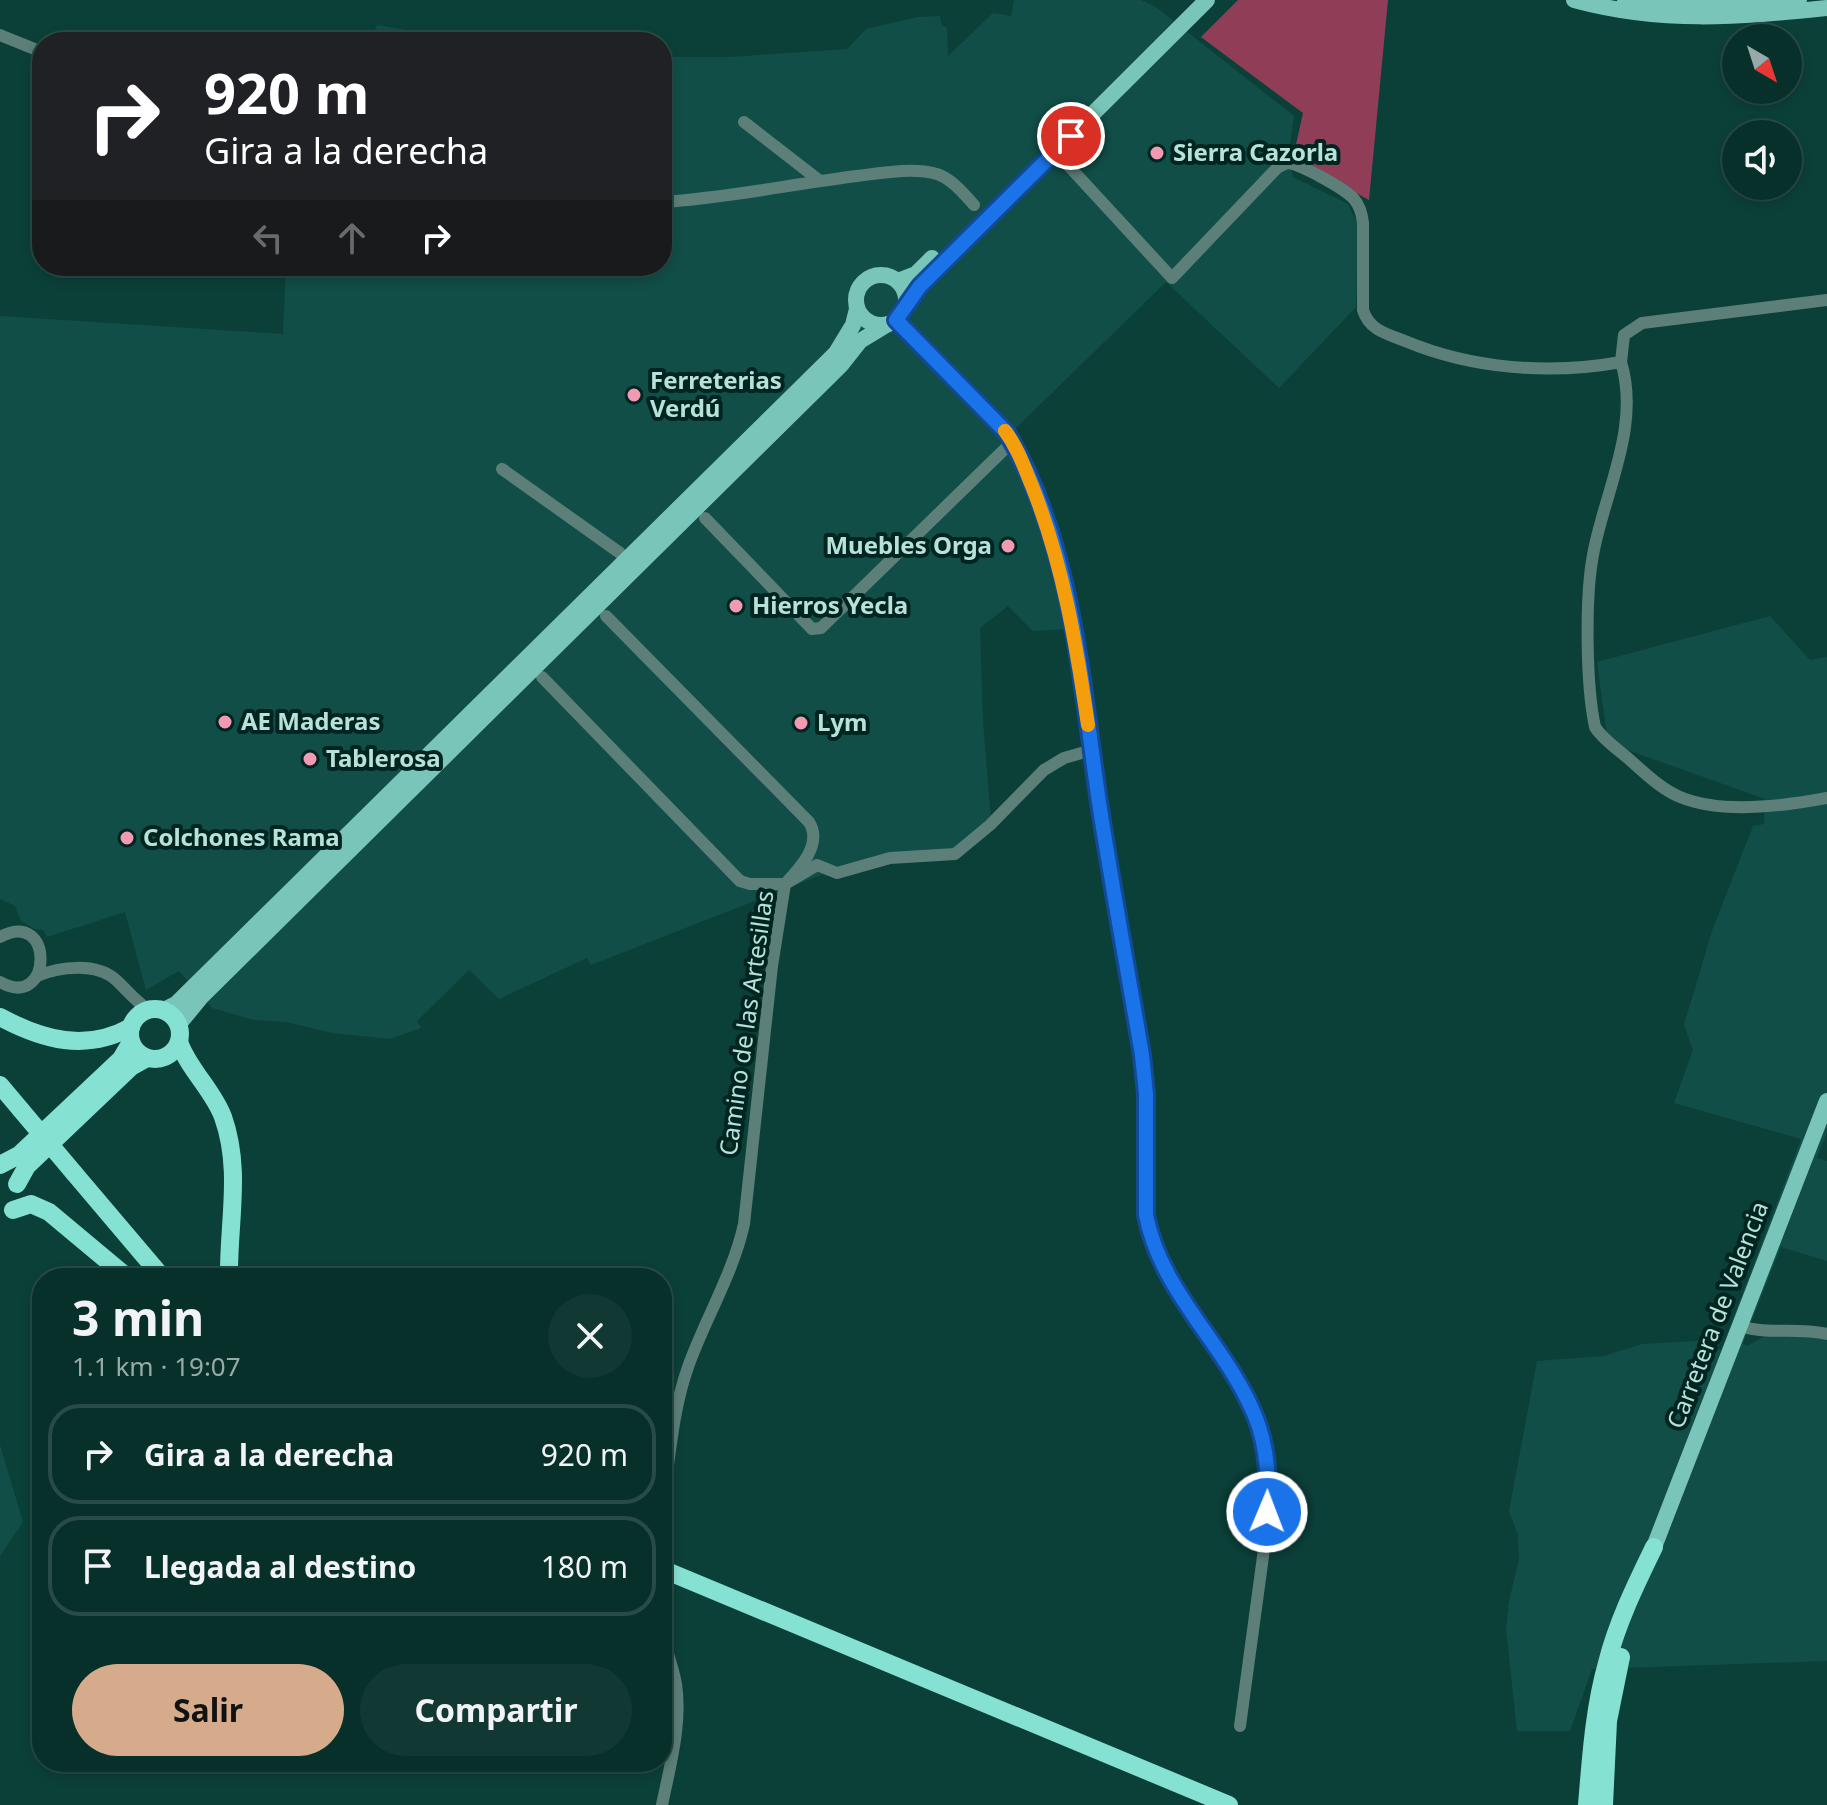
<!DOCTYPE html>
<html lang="es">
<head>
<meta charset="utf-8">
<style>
	body { margin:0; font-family:"Noto Sans",sans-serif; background:#113833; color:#f1f3f6; height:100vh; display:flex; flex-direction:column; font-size:30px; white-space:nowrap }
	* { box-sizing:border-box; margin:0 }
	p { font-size:26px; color:#98a9a9 }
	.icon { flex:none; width:44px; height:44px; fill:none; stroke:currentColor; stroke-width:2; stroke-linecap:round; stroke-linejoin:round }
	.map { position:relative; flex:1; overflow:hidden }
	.side { position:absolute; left:32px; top:1268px; width:640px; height:504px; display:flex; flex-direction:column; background:#08302b; border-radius:32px; box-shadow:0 4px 12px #0003,0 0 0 2px #294b47 }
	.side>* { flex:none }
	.top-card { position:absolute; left:32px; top:32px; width:640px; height:244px; border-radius:32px; box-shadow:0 4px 12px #0003,0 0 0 2px #294b47; background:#202124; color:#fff; overflow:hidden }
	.needle { width:52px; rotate:141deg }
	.buttons { position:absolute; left:1722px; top:24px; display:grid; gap:16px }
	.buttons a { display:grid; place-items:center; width:80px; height:80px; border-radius:50%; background:#08302b; box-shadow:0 4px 12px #0003,0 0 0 2px #294b47; font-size:40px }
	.pin { position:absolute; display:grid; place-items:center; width:68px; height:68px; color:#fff; margin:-34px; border:4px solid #fff; border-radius:50%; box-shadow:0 2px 8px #0007 }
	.me { position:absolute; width:88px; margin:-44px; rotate:1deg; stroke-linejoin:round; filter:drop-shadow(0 0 6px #0008) }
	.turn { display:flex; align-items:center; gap:28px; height:168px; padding:0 40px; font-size:36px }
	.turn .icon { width:104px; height:104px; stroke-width:2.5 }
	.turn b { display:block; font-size:56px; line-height:68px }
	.lanes { display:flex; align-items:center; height:76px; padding:0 40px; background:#0003; justify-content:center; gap:40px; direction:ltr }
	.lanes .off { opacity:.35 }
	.round { display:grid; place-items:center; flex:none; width:84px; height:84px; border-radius:42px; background:#113833 }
	.summary { display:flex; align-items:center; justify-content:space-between; height:136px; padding:0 40px }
	h1 { font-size:48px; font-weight:700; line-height:60px }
	.cta { display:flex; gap:16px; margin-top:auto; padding:16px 40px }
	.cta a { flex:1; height:92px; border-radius:48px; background:#d6ab8b; color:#111; font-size:32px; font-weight:700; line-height:92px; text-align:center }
	.cta a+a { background:#113833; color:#f1f3f6 }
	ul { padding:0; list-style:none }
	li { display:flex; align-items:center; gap:24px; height:100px; margin:0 16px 12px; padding:0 24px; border:4px solid #294b47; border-radius:32px }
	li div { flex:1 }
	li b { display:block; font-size:30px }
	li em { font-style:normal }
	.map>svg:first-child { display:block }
	.built { fill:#114e47 }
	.green { fill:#903e58 }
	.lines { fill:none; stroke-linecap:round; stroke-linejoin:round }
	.minor { stroke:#5c7f79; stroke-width:12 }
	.major { stroke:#7ac5b9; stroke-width:16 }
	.highway { stroke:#85e1d2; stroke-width:18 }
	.highway-bridge { stroke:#85e1d2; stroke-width:18 }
	.route-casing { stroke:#114b97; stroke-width:20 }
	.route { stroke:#1a73e8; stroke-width:14 }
	.slow { stroke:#f59e0b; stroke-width:14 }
	.poi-dot { fill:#f19ab1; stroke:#002520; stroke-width:3 }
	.labels { text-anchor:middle; stroke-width:8; stroke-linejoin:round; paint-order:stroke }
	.poi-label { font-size:24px; font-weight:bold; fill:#b7e1d9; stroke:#002520; text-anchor:start }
	.street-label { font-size:24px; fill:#b7e1d9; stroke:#002520 }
</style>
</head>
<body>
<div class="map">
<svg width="1827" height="1805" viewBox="0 0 1827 1805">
	<rect width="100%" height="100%" fill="#0b4039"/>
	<g class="built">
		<polygon points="1014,0 1141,0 1157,8 1294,116 1288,158 1293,177 1348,204 1358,225 1356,307 1279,388 1166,282 1014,430 1046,511 1055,565 1050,573 1063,593 1068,629 1033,631 1008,606 980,628 983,721 991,821 947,853 892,852 821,875 591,965 587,958 499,999 469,970 417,1021 421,1028 390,1039 332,1033 286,1022 254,1020 212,1008 179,971 146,990 125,912 47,937 43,930 35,929 21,921 15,906 0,899 0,316 283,334 286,266 662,266 662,57 730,57 847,49 866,29 918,17 940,16 942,25 947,28 948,56 993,13 1011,16"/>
		<polygon points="377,25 460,39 485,42 370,42"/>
		<polygon points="1770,616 1810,660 1827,657 1827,1133 1817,1158 1827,1161 1827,1261 1781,1247 1743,1343 1747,1346 1765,1336 1775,1334 1827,1339 1827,1661 1592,1669 1570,1731 1517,1731 1506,1629 1509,1601 1519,1559 1518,1535 1509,1511 1537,1361 1604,1356 1642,1344 1697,1341 1721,1350 1801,1139 1674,1103 1693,1050 1684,1025 1712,931 1753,826 1764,824 1765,799 1608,743 1597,662"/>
		<polygon points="0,1445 23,1522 0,1556"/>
	</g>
	<polygon class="green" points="1238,0 1388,0 1369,200 1293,158 1303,113 1201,37"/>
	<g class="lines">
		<g class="minor">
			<polyline points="0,35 42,52"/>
			<polyline points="744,122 820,181"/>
			<path d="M1066,163L1172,278L1277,168L1287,163C1301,164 1345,189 1354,199C1360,206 1362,214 1363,223V310C1369,330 1387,334 1405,341C1472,369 1550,375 1621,362L1624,335L1642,323L1827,300"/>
			<path d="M662,202C728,198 792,184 857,176C881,173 913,167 937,174C952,179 964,194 974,205"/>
			<path d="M896,320L1007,433C1073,540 1081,687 1100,809C1113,891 1128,973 1142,1055L1146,1094L1145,1195L1148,1228L1167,1276L1248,1398L1264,1442L1267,1458V1527L1240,1726"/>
			<path d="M1621,362C1641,427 1604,493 1593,555C1585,597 1586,685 1595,727C1603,740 1619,750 1630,760C1646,774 1661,789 1680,797C1721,814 1785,806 1827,798"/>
			<polyline points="502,469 620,553"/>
			<polyline points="705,518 812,629 821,628 1012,442"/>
			<path d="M542,677L740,881L750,884H785C800,868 823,844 809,822L606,616"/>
			<path d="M0,937C55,907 53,1012 0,982"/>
			<path d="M37,976C59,967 96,962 116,980C127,990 135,1001 149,1010"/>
			<path d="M1740,1326C1767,1335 1798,1327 1827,1334"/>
			<path d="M662,1506C670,1460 672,1412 688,1367C705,1319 733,1274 744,1224L772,966L785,884L817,865L837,873L890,858L955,854L990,825L1044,770L1064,758L1092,750"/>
			<path d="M662,1635C667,1652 673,1667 676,1684C682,1724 670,1766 662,1805"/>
		</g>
		<g class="major">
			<path d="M1574,0C1663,24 1737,17 1827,8"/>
			<polyline points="1625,0 1685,7 1799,0"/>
			<circle cx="881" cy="300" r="25"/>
			<polyline points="898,281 916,274 932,258"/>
			<polyline points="905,309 920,286 943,263 1207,0"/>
			<polyline points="164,1010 176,1004 836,353 853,325 857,309"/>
			<polyline points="179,1024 202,996 841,365 860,341 888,324"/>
			<polyline points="1654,1547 1827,1101"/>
		</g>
		<g class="highway">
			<circle cx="155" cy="1034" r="25"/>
			<path d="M0,1017C43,1040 86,1052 131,1027"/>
			<path d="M179,1042C189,1070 213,1090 223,1117C242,1170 228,1224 229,1278"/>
			<polyline points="0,1085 21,1110"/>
			<polyline points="0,1165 19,1155 121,1059 131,1042"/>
			<polyline points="74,1173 163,1278"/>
			<polyline points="17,1184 27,1166 131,1067 147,1058"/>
			<polyline points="13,1210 31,1204 49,1212 128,1278"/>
			<polyline points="662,1569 1229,1805"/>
			<path d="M1587,1805C1591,1757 1594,1709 1607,1663C1617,1623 1636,1584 1654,1547"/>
			<polyline points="1604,1805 1608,1721 1621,1657"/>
		</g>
		<polyline class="highway-bridge" points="21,1110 74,1173"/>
	</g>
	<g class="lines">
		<defs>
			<path id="route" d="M1071,136L920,286L896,320L1007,433C1073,545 1081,683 1100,809C1113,891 1128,973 1142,1055L1146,1094V1215C1161,1294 1229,1347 1257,1421C1268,1451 1269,1481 1267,1512"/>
		</defs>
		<use href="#route" class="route-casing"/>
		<use href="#route" class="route"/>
		<path class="slow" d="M1005,431C1018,448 1024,467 1032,486C1063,564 1076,643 1088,725"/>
	</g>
	<g class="poi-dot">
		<circle cx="1157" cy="153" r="8"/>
		<circle cx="634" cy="395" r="8"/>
		<circle cx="1008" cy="546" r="8"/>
		<circle cx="736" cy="606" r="8"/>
		<circle cx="225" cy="722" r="8"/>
		<circle cx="801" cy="723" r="8"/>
		<circle cx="310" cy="759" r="8"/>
		<circle cx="127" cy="838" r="8"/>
	</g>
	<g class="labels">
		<g class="poi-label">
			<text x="1173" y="161">Sierra Cazorla</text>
			<text x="650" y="389">Ferreterias<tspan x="650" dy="28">Verdú</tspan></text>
			<text x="992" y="554" text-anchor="end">Muebles Orga</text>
			<text x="752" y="614">Hierros Yecla</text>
			<text x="241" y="730">AE Maderas</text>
			<text x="817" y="731">Lym</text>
			<text x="326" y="767">Tablerosa</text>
			<text x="143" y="846">Colchones Rama</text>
		</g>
		<g class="street-label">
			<text transform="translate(747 1023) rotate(-82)" y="8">Camino de las Artesillas</text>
			<text transform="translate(1718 1315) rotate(-69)" y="8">Carretera de Valencia</text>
		</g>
	</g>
</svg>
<div class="buttons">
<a><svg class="needle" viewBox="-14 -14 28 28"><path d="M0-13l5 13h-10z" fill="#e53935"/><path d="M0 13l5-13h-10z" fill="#98a9a9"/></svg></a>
<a><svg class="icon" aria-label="sound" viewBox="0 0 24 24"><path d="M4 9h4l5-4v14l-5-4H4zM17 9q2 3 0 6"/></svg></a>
</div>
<div class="pin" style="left:1071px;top:136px;background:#d93025"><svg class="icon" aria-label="arrive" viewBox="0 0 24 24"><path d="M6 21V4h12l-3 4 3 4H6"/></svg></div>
<svg class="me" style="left:1267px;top:1512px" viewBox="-20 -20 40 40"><circle r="17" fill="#1a73e8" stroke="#fff" stroke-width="3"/><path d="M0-11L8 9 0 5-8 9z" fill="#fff"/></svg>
<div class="top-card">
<div class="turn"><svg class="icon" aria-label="right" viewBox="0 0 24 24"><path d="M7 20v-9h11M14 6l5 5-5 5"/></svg><div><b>920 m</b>Gira a la derecha</div></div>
<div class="lanes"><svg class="icon off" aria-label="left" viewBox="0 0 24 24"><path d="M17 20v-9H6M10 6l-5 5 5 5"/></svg><svg class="icon off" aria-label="ahead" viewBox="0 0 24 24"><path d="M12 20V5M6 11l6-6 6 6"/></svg><svg class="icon" aria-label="right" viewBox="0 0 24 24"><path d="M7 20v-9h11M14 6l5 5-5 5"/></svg></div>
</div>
<section class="side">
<div class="summary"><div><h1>3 min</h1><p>1.1 km · 19:07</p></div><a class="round"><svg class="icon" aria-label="close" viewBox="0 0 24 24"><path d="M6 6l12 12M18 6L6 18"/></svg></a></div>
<ul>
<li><svg class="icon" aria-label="right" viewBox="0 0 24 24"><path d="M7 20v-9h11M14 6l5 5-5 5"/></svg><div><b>Gira a la derecha</b></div><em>920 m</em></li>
<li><svg class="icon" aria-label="arrive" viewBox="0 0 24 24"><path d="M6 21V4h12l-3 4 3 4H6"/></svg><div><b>Llegada al destino</b></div><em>180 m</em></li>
</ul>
<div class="cta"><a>Salir</a><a>Compartir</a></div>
</section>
</div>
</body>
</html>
